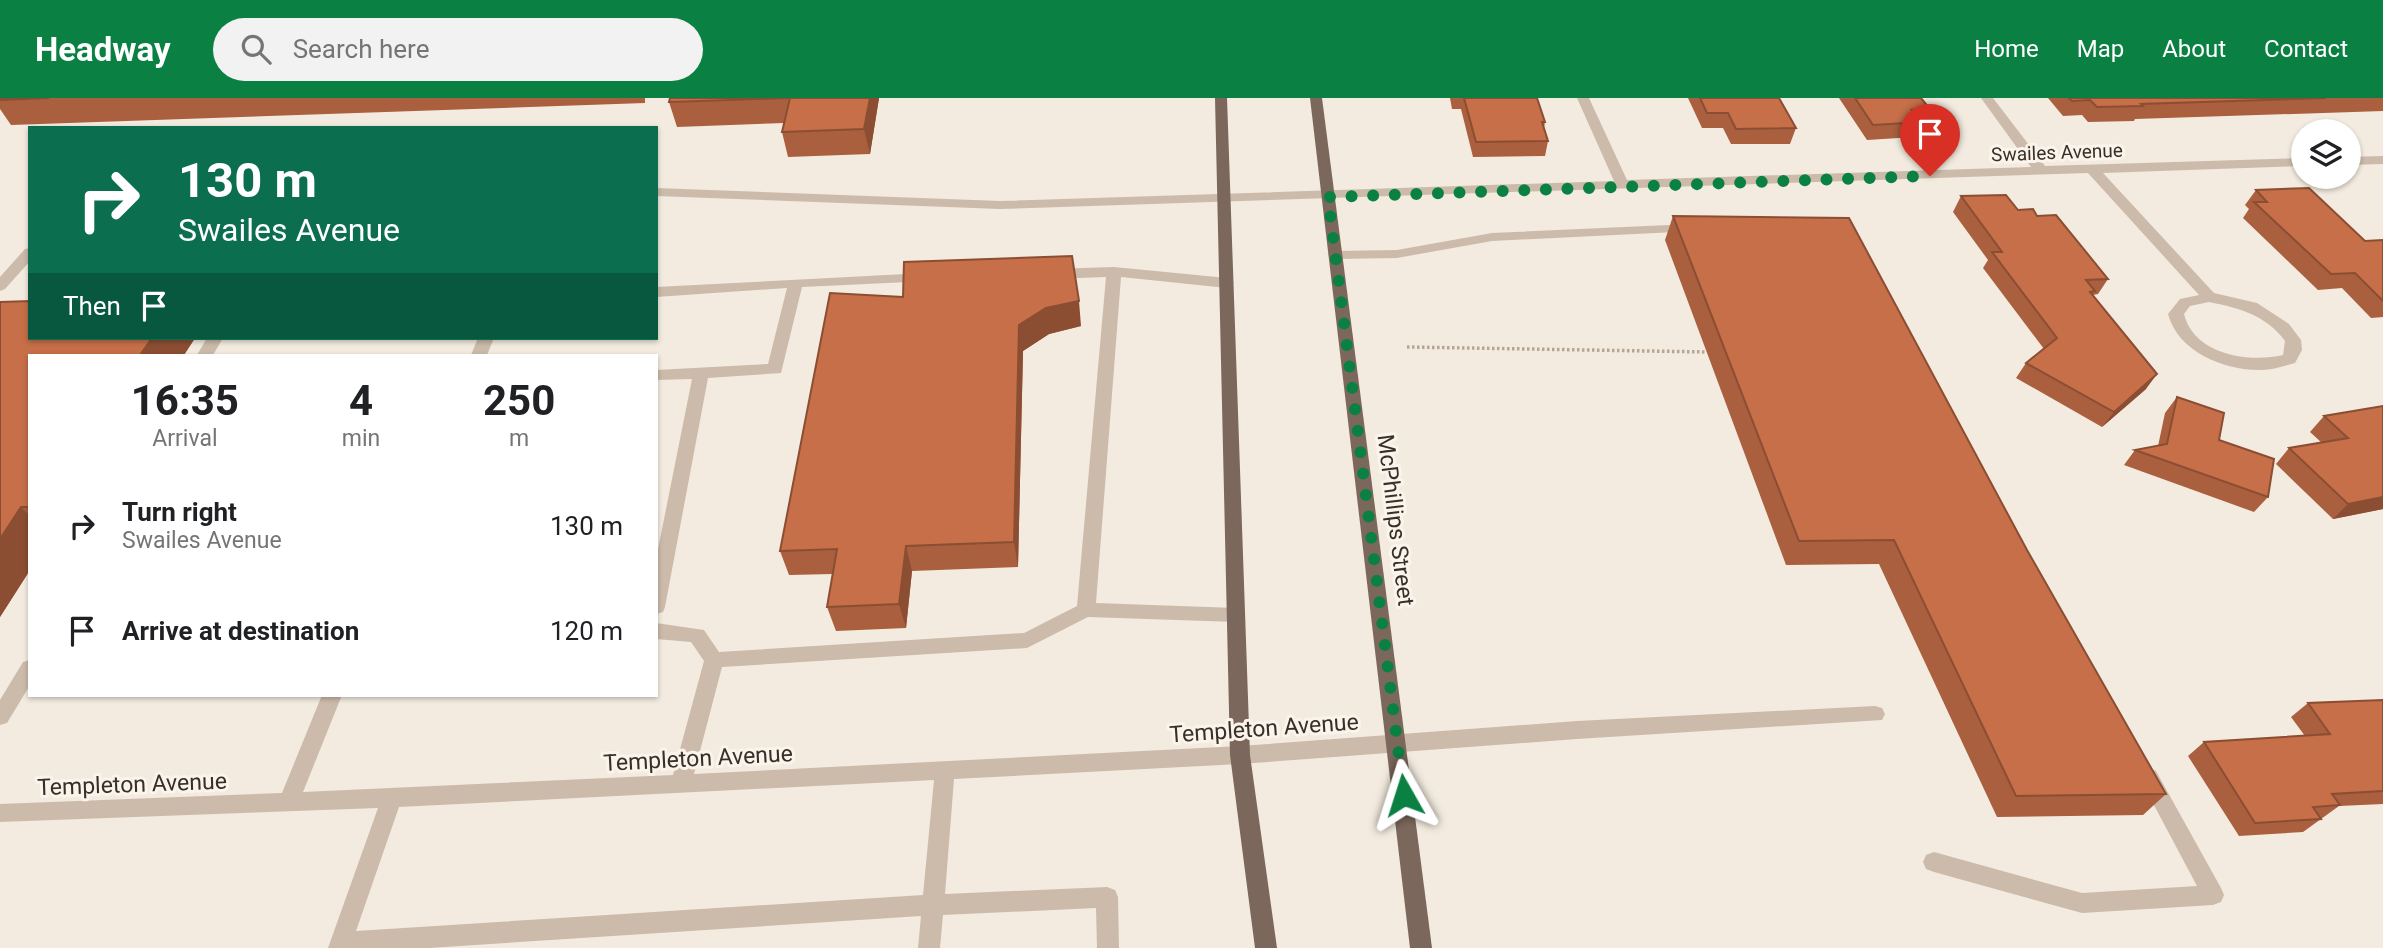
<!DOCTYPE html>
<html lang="en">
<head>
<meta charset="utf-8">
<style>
	body { margin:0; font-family:Roboto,sans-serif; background:#f2f2f2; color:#202124; height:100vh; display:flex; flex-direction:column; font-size:26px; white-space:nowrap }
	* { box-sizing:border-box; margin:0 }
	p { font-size:23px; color:#757577 }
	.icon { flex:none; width:38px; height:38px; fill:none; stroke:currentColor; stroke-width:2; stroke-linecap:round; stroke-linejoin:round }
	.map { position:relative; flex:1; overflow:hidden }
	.sheet { position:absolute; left:28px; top:256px; width:630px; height:343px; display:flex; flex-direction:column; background:#fff; border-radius:0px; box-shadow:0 2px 5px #0004 }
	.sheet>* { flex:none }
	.top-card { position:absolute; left:28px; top:28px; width:630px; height:214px; border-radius:0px; box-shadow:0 2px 5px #0004; background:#0b6e4f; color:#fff; overflow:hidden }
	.buttons { position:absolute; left:2291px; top:21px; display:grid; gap:14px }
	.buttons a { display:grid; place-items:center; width:70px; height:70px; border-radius:50%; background:#fff; box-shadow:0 2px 5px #0004; font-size:35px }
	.pin { position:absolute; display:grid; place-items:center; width:60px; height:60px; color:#fff; margin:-72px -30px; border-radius:50% 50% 50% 0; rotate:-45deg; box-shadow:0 0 7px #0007 }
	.pin .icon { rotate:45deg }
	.me { position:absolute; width:77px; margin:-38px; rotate:354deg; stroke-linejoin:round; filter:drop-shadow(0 0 5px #0008) }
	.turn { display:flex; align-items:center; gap:24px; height:147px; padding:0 35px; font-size:32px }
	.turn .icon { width:91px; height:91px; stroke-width:2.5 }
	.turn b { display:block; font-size:49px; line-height:60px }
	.then { display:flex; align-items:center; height:66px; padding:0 35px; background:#0003; gap:14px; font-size:26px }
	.eta { display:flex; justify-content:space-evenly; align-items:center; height:119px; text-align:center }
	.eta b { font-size:42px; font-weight:700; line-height:49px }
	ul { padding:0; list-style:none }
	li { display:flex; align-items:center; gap:21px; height:105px; padding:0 35px }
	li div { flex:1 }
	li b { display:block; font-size:26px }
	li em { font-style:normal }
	header { display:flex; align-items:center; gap:42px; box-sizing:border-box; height:98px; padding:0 35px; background:#0b8043; color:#fff }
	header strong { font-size:33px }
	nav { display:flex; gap:38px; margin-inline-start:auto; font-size:24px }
	.search { width:490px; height:63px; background:#f2f2f2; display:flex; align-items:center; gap:18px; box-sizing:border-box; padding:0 24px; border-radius:38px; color:#757577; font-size:26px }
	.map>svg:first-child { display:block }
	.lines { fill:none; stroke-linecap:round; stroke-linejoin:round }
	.path { stroke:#b7a594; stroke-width:3.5; stroke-dasharray:2.5 2.5; stroke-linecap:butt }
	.minor { fill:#cba; fill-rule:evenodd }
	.major { fill:#7b675b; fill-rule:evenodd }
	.wall { fill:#aa5f3f }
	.shaded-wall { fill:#8b4e33 }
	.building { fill:#c66f49; stroke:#8b4e33; stroke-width:2 }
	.route { stroke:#0b8043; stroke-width:12; stroke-dasharray:0 21.6 }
	.labels { text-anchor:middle; stroke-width:6; stroke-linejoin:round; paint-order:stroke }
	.far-street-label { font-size:19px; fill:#392f2a; stroke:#faf4eb }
	.street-label { font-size:23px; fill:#392f2a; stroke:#faf4eb }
</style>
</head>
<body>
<header>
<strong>Headway</strong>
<div class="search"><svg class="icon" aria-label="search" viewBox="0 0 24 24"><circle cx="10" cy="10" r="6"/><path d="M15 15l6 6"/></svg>Search here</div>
<nav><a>Home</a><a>Map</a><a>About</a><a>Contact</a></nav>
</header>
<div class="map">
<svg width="2383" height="850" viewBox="0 0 2383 850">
	<rect width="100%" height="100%" fill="#f3ebdf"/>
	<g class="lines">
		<polyline class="path" points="1407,249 1707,254"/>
		<g class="minor">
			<path d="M1577,0H1589L1627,82L2031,69L1981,0H1993L2045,68L2303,60V68L2103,75L2214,195L2257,205L2289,226L2301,242L2302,252L2295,265C2284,268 2272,272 2262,272C2225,273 2178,254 2168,216L2180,201L2199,197L2088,75L1000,111L656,98V90L1000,103L1614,83ZM2209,204C2239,210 2266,217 2285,243L2283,257C2249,265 2194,257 2184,216L2190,208Z"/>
			<polygon points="2383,58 2383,66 2348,67 2348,59"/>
			<polygon points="1691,126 1698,130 1696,133 1492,143 1397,160 1335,161 1328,157 1335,153 1397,152 1492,135"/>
			<polygon points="30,150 30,163 5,191 0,193 0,179 25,151"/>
			<path d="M1114,169L1227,180L1234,185L1227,190L1121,179L1096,505L1236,510L1243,512L1245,517L1243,522L1236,524L1088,519L1027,550L722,569L694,676L1240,648L1577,623L1875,608L1882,610L1885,616L1882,622L1577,641L1240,666L954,681L945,796L1107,789L1115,792L1118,799L1119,850H1097L1096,810L943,817L940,850H918L921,818L429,850H328L378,710L0,724V706L282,695L322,597H342L303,694L673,677L704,563L691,544L656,541V525L704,532L719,554L1024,535L1077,508L1106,179L1051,181L1044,176L1051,171ZM934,682L923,797L356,833L399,709Z"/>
			<polygon points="925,175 930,177 930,183 802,189 781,275 708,280 665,509 663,514 656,516 656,461 692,281 656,282 656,272 768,266 787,190 656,199 656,189"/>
			<polygon points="207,240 223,240 213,257 197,257"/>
			<polygon points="478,240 494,240 487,257 471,257"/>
			<polygon points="30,562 30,587 7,625 0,627 0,602 23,564"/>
			<polygon points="2149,670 2156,673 2221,790 2224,797 2221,804 2213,807 2082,815 1934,774 1926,771 1923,764 1926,757 1934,754 2082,795 2197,788 2139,679 2142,673"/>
		</g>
		<g class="major">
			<polygon points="1215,0 1227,0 1250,657 1277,850 1255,850 1230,657"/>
			<polygon points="1310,0 1322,0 1432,850 1410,850"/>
		</g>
	</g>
	<g class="wall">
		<polygon points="0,0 645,0 645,5 11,27 0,11"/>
		<polygon points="670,0 879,0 870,56 788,59 782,34 784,25 677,29 669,4"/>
		<polygon points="1450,0 1537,0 1545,24 1544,30 1548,43 1545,58 1473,59 1461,11 1452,11"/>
		<polygon points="1688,0 1779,0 1796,30 1790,46 1731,46 1723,30 1702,30"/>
		<polygon points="1839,0 1921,0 1930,11 1923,26 1921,26 1915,39 1867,42"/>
		<polygon points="2048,0 2383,0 2383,13 2135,21 2134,23 2088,24 2082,17 2063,18"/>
		<polygon points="2256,92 2365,143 2383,142 2383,219 2371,220 2342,190 2318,192 2243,120 2249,111 2245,107"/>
		<polygon points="1961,98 2018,112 2037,118 2108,181 2098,196 2093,197 2146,291 2102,329 2016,280 2026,265 2044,251 1983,170 1988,162 1953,114"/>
		<polygon points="1673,118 2027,452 2166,696 2143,717 1997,719 1879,466 1786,467 1665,142"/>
		<polygon points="830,195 1081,228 1049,236 1023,253 1018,469 912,473 906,530 836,533 827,509 833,476 789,477 780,453"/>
		<polygon points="30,240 195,240 184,257 30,257 30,472 0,519"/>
		<polygon points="2177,299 2219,342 2268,399 2254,414 2124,367 2135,352 2158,348 2165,315"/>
		<polygon points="2383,308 2383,411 2333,421 2276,366 2289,350 2322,345 2310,334 2324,318"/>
		<polygon points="2383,602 2383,706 2339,708 2303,734 2239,738 2188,658 2204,644 2305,638 2291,619 2308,605"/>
	</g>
	<g class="shaded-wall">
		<polygon points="870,0 879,0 870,56 864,31"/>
		<polygon points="1079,203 1081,228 1049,236 1023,253 1018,469 1014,444 1019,227 1046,210"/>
		<polygon points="152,240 195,240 184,257 140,257"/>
		<polygon points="2157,276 2146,291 2102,329 2114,314"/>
		<polygon points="2383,399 2383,411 2333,421 2348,406"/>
		<polygon points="21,409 30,418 30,472 0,519 0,441"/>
		<polygon points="906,448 912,473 906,530 899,506"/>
	</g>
	<g class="building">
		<polygon points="0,0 49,0 0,2"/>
		<polygon points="670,0 870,0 864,31 782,34 790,0 669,4"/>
		<polygon points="1464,0 1537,0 1545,24 1542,24 1548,43 1476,44"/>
		<polygon points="1700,0 1779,0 1796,30 1736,31 1728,15 1707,15"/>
		<polygon points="1855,0 1921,0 1930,11 1912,12 1922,24 1873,27"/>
		<polygon points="2069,0 2326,0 2141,6 2143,8 2097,9 2090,2 2072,3"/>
		<polygon points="2309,90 2365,143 2383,142 2383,203 2355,175 2331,176 2254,104 2267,104 2256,92"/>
		<polygon points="2006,97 2018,112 2033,111 2037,118 2056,117 2108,181 2086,182 2095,193 2090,194 2157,276 2114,314 2026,265 2057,240 1992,154 2002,154 1961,98"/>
		<polygon points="1673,118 1849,120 2027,452 2166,696 2016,698 1894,442 1799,443"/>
		<polygon points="1072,158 1079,203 1046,210 1019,227 1014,444 906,448 899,506 827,509 837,451 780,453 830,195 903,199 904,164"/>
		<polygon points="30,203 30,240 152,240 140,257 30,257 30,409 21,409 0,441 0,204"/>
		<polygon points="2177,299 2224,315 2219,342 2274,361 2268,399 2135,352 2167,346"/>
		<polygon points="2383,308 2383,399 2348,406 2289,350 2348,340 2324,318"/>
		<polygon points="2383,602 2383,693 2332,696 2340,707 2313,709 2321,721 2255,725 2204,644 2330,636 2308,605"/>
	</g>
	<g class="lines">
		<polyline class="route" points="1404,697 1328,99 1930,78"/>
	</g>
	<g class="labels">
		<g class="far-street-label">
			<text transform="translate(2057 54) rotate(-2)" y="7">Swailes Avenue</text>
		</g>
		<g class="street-label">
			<text transform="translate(1396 422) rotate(83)" y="8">McPhillips Street</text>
			<text transform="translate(1264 630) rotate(-4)" y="8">Templeton Avenue</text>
			<text transform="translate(698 660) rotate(-3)" y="8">Templeton Avenue</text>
			<text transform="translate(132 686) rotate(-2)" y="8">Templeton Avenue</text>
		</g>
	</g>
</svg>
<div class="buttons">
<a><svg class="icon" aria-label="layers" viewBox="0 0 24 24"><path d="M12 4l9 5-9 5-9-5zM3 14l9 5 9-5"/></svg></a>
</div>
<div class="pin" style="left:1930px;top:78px;background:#d93025"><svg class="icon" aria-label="arrive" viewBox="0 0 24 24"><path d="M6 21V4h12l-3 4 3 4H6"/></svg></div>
<svg class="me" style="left:1404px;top:697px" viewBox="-20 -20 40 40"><path d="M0-17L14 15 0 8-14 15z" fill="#0b8043" stroke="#fff" stroke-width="4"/></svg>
<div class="top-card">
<div class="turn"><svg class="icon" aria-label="right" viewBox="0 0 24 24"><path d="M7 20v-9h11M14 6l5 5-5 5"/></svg><div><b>130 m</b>Swailes Avenue</div></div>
<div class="then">Then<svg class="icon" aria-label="arrive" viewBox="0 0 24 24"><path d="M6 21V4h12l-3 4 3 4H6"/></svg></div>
</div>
<section class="sheet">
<div class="eta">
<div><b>16:35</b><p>Arrival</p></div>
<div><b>4</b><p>min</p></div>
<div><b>250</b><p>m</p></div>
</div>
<ul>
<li><svg class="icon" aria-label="right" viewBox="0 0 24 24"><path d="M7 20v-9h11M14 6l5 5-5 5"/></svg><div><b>Turn right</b><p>Swailes Avenue</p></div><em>130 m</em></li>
<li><svg class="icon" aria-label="arrive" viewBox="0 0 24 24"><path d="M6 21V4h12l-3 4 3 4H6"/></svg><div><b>Arrive at destination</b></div><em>120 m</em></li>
</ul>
</section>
</div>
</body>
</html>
